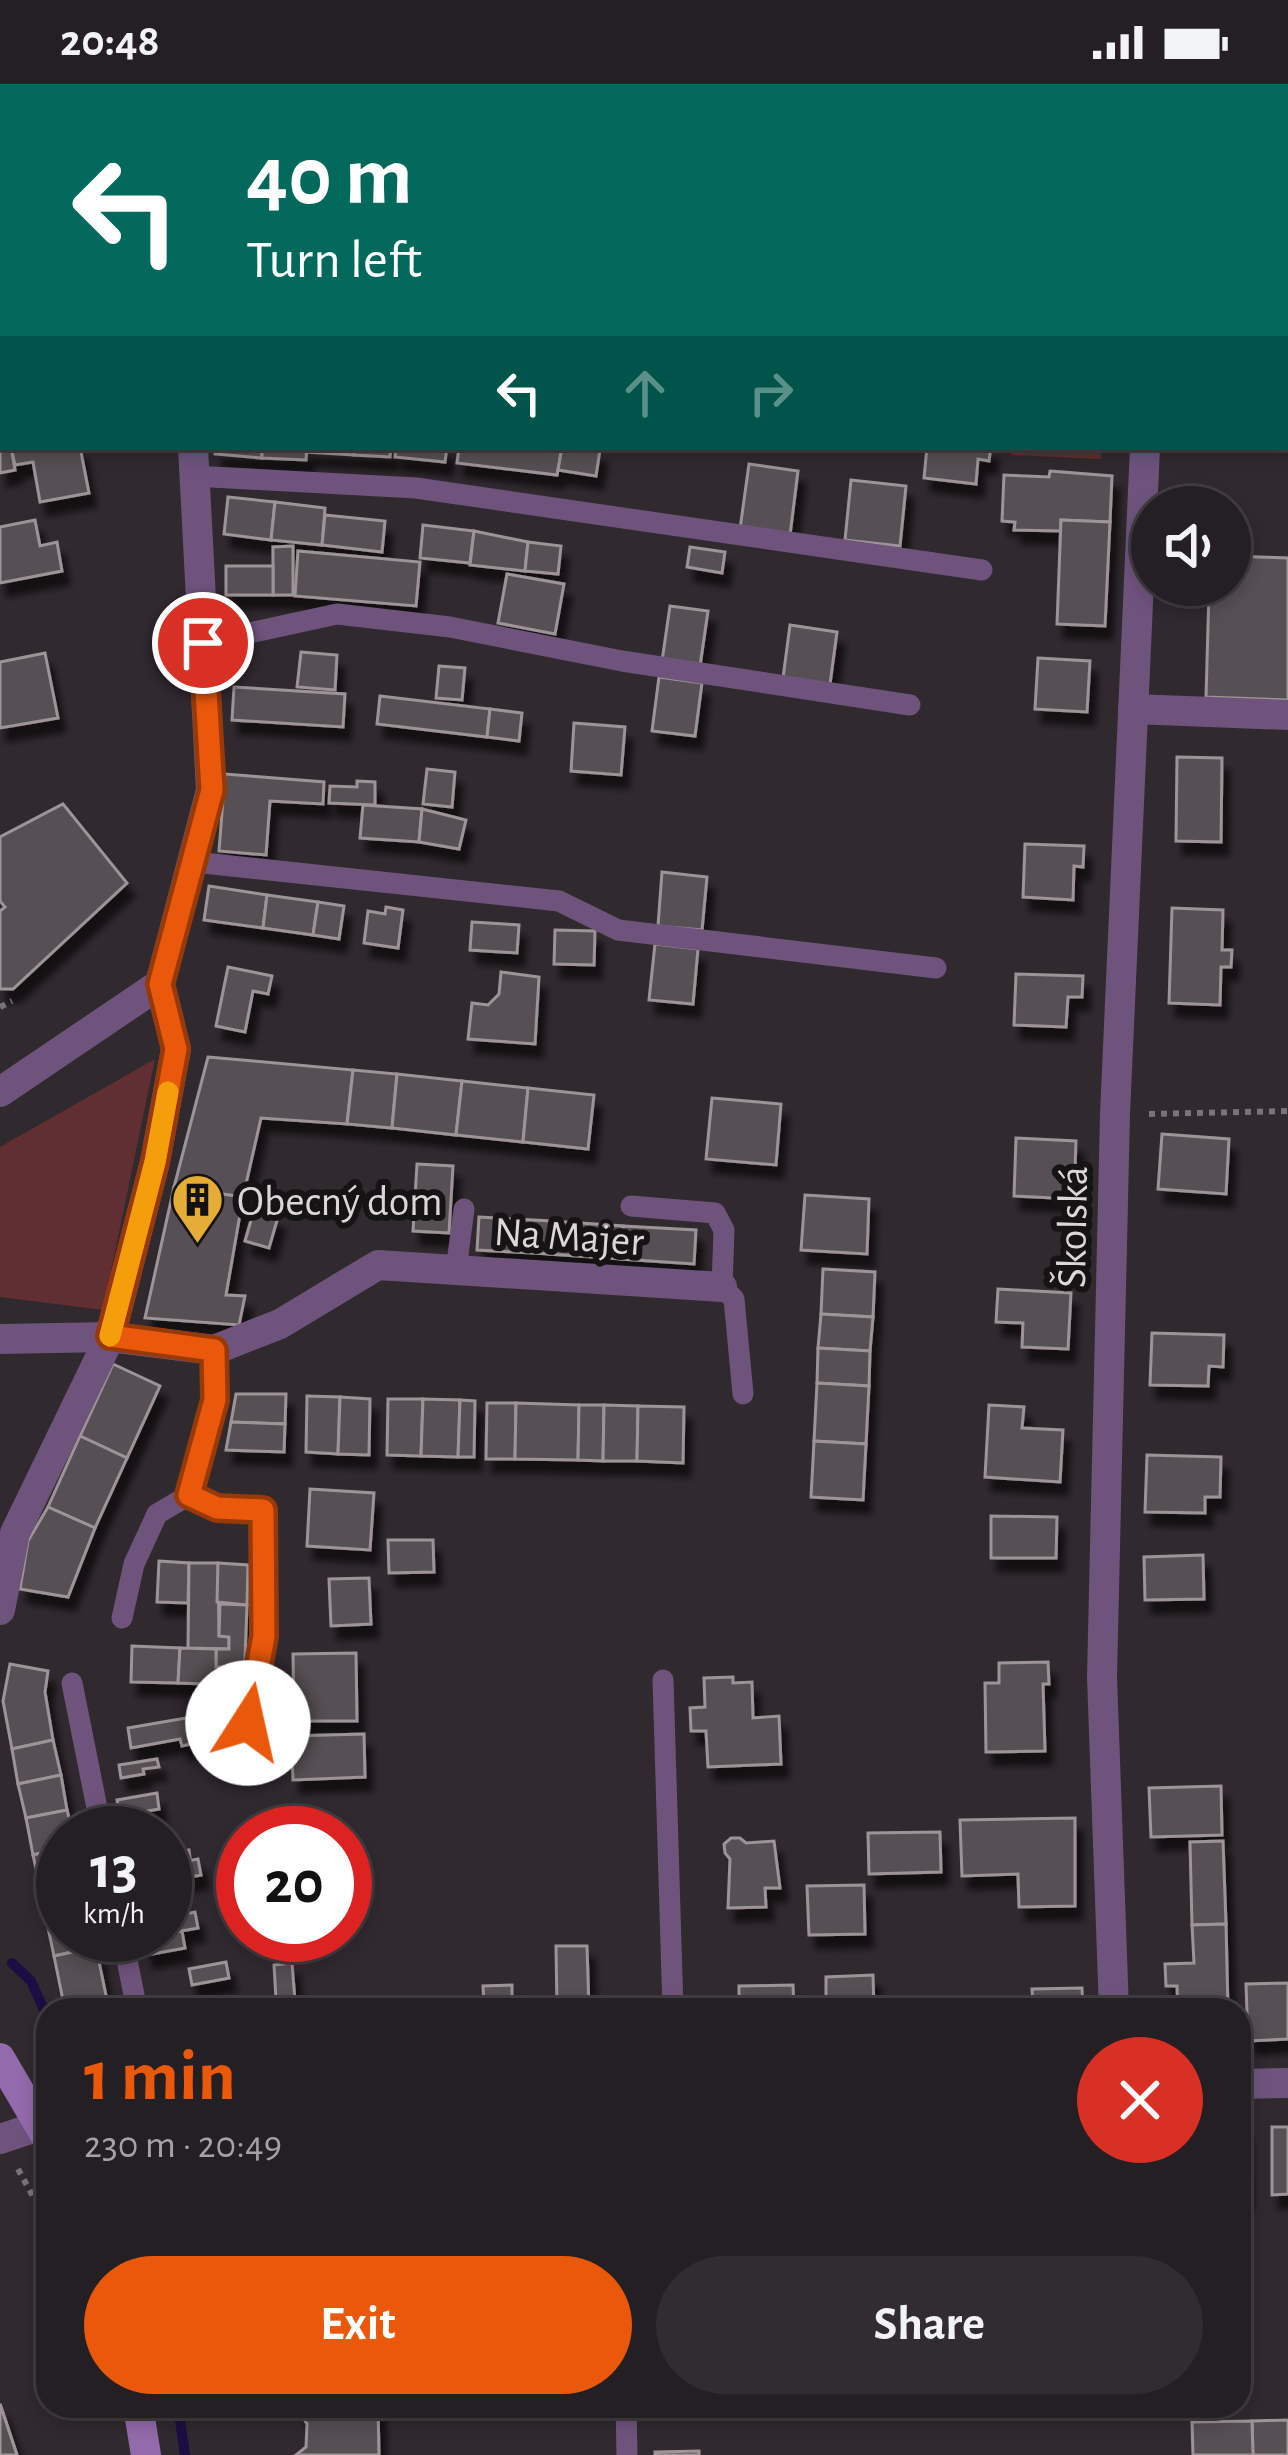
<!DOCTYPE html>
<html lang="en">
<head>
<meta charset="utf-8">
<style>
	body { margin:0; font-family:"Alegreya Sans",sans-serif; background:#302c2f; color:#f1f3f6; height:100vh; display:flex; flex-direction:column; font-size:45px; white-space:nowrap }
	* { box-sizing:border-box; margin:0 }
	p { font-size:39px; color:#a3a2a5 }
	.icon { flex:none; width:66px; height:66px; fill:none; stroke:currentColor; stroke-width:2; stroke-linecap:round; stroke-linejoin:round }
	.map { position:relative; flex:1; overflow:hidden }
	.panel { position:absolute; left:36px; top:1914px; width:1215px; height:420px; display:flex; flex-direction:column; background:#241f22; border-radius:36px; box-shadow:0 6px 18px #0003,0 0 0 3px #413d40 }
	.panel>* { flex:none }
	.hud { position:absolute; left:0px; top:0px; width:1290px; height:366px; box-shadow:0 6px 18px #0003,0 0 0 3px #413d40; background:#00695c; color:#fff; overflow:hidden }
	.fabs { position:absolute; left:1131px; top:402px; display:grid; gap:24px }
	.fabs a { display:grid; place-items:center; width:120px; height:120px; border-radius:50%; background:#241f22; box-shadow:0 6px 18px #0003,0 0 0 3px #413d40; font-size:60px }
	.speed { position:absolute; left:36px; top:1722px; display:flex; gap:24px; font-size:60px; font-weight:700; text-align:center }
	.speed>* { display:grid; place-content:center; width:156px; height:156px; border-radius:50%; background:#241f22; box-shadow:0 6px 18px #0003,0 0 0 3px #413d40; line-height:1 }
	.speed small { font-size:30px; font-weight:400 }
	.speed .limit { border:18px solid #d22; background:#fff; color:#111 }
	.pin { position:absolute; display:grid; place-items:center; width:102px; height:102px; color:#fff; margin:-51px; border:6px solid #fff; border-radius:50%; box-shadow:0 3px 12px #0007 }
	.me { position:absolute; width:132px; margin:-66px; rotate:10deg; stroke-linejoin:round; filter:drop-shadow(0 0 9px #0008) }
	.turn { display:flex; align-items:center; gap:42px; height:252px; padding:0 48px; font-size:54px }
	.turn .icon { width:156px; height:156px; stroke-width:2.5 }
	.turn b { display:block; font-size:84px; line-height:102px }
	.lanes { display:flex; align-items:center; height:114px; padding:0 48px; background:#0003; justify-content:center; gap:60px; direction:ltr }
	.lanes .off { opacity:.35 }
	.round { display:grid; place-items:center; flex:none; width:126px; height:126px; border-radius:63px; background:#302c2f }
	.overview { display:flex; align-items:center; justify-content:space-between; height:204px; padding:0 48px }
	h1 { font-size:72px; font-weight:600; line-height:90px; color:#ea580c }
	.action { display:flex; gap:24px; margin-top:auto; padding:24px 48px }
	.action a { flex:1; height:138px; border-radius:72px; background:#ea580c; color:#fff; font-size:48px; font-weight:600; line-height:138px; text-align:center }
	.action a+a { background:#302c2f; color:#f1f3f6 }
	.status { display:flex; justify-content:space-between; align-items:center; height:84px; padding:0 60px; background:#241f22; direction:ltr }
	.status svg { height:33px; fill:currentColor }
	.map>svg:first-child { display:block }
	.built { fill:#3c313a }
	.green { fill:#612e32 }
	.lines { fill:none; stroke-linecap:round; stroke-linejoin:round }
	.stream { stroke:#1e0d44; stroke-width:10 }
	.building { fill:#574f52; stroke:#9e9497; stroke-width:3; filter:url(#shadow) }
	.path { stroke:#797478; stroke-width:6; stroke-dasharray:6 6; stroke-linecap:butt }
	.lane { stroke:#6e547d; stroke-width:21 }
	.street { stroke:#6e547d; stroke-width:30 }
	.secondary { stroke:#936aab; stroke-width:30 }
	.route-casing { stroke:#983908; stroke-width:30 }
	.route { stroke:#ea580c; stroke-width:21 }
	.slow { stroke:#f59e0b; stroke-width:21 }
	.labels { text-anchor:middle; stroke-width:12; stroke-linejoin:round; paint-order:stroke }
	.poi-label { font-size:42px; fill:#dad6d9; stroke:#161315; text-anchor:start }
	.street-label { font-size:42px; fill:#dad6d9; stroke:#161315 }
</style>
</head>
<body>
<div class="status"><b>20:48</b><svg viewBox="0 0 49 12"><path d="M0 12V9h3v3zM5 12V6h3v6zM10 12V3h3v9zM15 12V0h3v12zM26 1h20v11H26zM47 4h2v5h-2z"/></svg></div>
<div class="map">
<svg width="1288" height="2371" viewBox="0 0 1288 2371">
	<defs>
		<filter id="shadow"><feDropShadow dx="7" dy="13" stdDeviation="3" flood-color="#0009"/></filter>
	</defs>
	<rect width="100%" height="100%" fill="#30292e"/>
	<polygon class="built" points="813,0 1091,0 813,3"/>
	<g class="green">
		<polygon points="1011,363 1101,363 1101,375 1011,371"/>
		<polygon points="155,975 103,1226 0,1213 0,1063"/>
	</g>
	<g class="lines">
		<g class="stream">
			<polyline points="12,1879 31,1897 48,1935"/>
			<polyline points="178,2322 185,2371"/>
		</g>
	</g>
	<g class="building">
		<polygon points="31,0 107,0 109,3 32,3"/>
		<polygon points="361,0 411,0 412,3 361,3"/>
		<polygon points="0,352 3,352 3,363 11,363 15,386 0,389"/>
		<polygon points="11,363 80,363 89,409 40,418 33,378 15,381"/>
		<polygon points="216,363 262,363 262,374 215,370"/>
		<polygon points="262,363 307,363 306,376 262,374"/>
		<polygon points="307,363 355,363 354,371 306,368"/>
		<polygon points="355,363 391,363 390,373 354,371"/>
		<polygon points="396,363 447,363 445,378 395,373"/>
		<polygon points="459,363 562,363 557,391 457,379"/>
		<polygon points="562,363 600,366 596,392 558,386"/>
		<polygon points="927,363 991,363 989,377 978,375 976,400 924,394"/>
		<polygon points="749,380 798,387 790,451 740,445"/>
		<polygon points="1050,387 1112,392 1110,438 1061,436 1061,447 1014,446 1015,438 1002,437 1004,391 1049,393"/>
		<polygon points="851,396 906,402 900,462 845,456"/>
		<polygon points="228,413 275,418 271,456 224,450"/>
		<polygon points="275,418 325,424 322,461 271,456"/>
		<polygon points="325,431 385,437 382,468 322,461"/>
		<polygon points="35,436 40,462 57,458 62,487 0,499 0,443"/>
		<polygon points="1061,436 1110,438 1105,542 1057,540"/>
		<polygon points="423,441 474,447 470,479 420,474"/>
		<polygon points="474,447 528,458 525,487 470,481"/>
		<polygon points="528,458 561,462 558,490 525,487"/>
		<polygon points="293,462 293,511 273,511 273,463"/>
		<polygon points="690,463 725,468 722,489 687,483"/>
		<polygon points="298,467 420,478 416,522 295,512"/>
		<polygon points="1230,472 1288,474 1288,616 1206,613 1209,507 1229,508"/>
		<rect x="226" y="482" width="47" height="29"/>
		<polygon points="507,490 564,500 555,550 498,539"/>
		<polygon points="670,522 708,527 700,582 662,577"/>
		<polygon points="790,541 837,548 830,600 783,594"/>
		<polygon points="301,568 337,571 335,606 297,603"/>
		<polygon points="45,569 58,634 0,644 0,578"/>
		<polygon points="1038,574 1090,577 1087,628 1035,625"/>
		<polygon points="439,582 465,584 462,616 436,614"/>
		<polygon points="659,593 702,599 695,652 652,647"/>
		<polygon points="234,603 345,610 343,643 232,636"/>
		<polygon points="380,612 490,625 487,653 377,640"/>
		<polygon points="490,625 522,629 519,657 487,653"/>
		<polygon points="574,639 625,643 621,691 571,687"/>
		<polygon points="1177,673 1222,674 1221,758 1176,757"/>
		<polygon points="427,685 455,688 452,723 423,720"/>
		<polygon points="225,690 324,698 323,720 270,717 266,771 219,767"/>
		<polygon points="357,697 375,698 375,721 329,719 330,702 357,703"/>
		<polygon points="63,720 127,799 13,905 0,905 0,827 5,823 0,817 0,753"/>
		<polygon points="363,721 422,725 419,758 360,754"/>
		<polygon points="422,725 466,736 459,765 419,758"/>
		<polygon points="1025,760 1084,762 1083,783 1074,782 1073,816 1023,813"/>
		<polygon points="662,788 707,793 702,846 658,842"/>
		<polygon points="209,802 267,811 263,844 204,836"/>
		<polygon points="267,811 318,818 313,851 263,844"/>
		<polygon points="318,818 344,822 339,855 313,851"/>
		<polygon points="386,823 403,826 398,864 364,859 368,827 385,830"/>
		<polygon points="1172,824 1223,826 1222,866 1232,866 1231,883 1221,883 1220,921 1169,919"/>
		<polygon points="472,838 519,841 517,869 470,866"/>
		<polygon points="555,846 595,847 594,881 554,880"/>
		<polygon points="655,860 698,865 693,920 649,916"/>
		<polygon points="228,883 272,892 268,910 253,907 245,948 216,942"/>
		<polygon points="501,888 539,893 535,960 468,955 472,919 488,921 499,910"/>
		<polygon points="1016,890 1083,892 1082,913 1068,913 1066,943 1014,941"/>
		<polygon points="208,973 353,986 347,1040 261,1034 243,1113 174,1103"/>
		<polygon points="353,986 397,990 392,1044 347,1040"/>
		<polygon points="397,990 462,997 456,1051 392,1044"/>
		<polygon points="462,997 528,1004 523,1058 456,1051"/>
		<polygon points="528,1004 594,1011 588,1065 523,1058"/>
		<polygon points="712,1014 781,1020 776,1081 706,1075"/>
		<polygon points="1162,1050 1229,1055 1226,1110 1158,1105"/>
		<polygon points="1016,1054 1076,1057 1074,1115 1014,1112"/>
		<polygon points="417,1080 453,1082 449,1149 413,1147"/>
		<polygon points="174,1103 243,1113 226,1211 245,1212 239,1241 145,1234"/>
		<polygon points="805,1111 869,1115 867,1170 801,1166"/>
		<polygon points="254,1126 278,1133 269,1164 245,1157"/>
		<polygon points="479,1133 551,1137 549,1170 477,1166"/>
		<polygon points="551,1137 623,1142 621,1175 549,1170"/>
		<polygon points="623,1142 696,1146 694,1180 621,1175"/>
		<polygon points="823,1185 875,1188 873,1233 821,1230"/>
		<polygon points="998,1205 1071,1209 1068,1265 1022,1263 1023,1239 996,1238"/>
		<polygon points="821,1230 873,1233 870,1267 818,1264"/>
		<polygon points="1152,1249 1224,1251 1223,1283 1209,1282 1208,1302 1150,1301"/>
		<polygon points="818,1264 870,1267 869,1302 817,1299"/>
		<polygon points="113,1280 160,1302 127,1374 80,1352"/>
		<polygon points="817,1299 869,1302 866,1360 814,1357"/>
		<polygon points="236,1310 286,1310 285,1340 231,1338"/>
		<polygon points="307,1312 340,1313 338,1370 306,1368"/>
		<polygon points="340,1313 370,1315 369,1371 338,1370"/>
		<polygon points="388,1315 423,1315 421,1372 387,1371"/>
		<polygon points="423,1315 460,1316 458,1373 421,1372"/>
		<polygon points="460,1316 475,1317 474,1373 458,1373"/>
		<polygon points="487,1319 516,1319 515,1375 486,1375"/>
		<polygon points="516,1319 579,1321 578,1376 515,1375"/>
		<polygon points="579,1321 604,1321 603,1377 578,1376"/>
		<polygon points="604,1321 638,1322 637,1377 603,1377"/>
		<polygon points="989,1321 1024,1323 1022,1344 1063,1346 1060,1398 985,1393"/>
		<polygon points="638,1322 684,1323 683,1379 637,1377"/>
		<polygon points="231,1338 285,1340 284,1368 226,1366"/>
		<polygon points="80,1352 127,1374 95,1444 48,1423"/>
		<polygon points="814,1357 866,1360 863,1416 811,1413"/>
		<polygon points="1147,1371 1221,1373 1220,1413 1205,1413 1205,1429 1145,1428"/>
		<polygon points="310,1405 374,1409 370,1466 307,1462"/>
		<polygon points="48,1423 95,1444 68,1513 20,1505 28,1457"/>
		<polygon points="991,1432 1057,1433 1056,1474 991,1474"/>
		<polygon points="388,1456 433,1456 434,1488 389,1489"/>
		<polygon points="1203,1471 1204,1515 1145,1516 1144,1473"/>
		<polygon points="159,1477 189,1479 188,1519 157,1518"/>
		<polygon points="189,1479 218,1479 219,1552 229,1553 229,1565 188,1564"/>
		<polygon points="218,1479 248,1481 247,1521 217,1518"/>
		<polygon points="369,1494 371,1540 331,1542 329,1495"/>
		<polygon points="220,1520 247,1521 244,1601 232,1601 233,1584 216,1583 216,1565 229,1565 229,1553 219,1552"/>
		<polygon points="132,1562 180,1564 178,1599 131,1598"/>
		<polygon points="180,1564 216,1565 216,1583 233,1584 232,1601 178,1599"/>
		<polygon points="356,1569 357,1637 294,1637 293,1570"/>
		<polygon points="1048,1578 1049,1600 1043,1600 1045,1667 986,1668 985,1599 999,1599 999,1579"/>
		<polygon points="10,1580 48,1587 45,1608 53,1656 12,1665 3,1617"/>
		<polygon points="733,1593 733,1599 752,1598 753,1634 779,1632 781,1680 708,1683 706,1647 691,1647 690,1624 705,1623 704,1594"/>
		<polygon points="186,1634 191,1660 182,1662 180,1655 131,1664 128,1644"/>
		<polygon points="364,1650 365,1693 293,1696 291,1652"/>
		<polygon points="53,1656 61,1691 18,1700 12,1665"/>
		<polygon points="157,1675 159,1683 143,1685 144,1690 121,1694 119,1681"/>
		<polygon points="61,1691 67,1726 26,1734 18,1700"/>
		<polygon points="1221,1702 1222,1751 1151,1753 1149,1704"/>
		<polygon points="157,1709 159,1725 120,1732 117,1716"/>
		<polygon points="67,1726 73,1749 63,1749 63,1764 33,1771 26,1734"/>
		<polygon points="1075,1734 1075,1822 1019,1823 1018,1790 962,1792 960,1736"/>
		<polygon points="940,1748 941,1788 869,1790 868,1749"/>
		<polygon points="731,1754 740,1754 746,1759 774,1757 780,1804 765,1804 766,1823 728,1824 730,1775 725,1769 724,1760"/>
		<polygon points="1223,1757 1226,1840 1192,1841 1190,1758"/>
		<polygon points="182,1762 182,1767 189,1766 190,1774 165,1778 165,1765"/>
		<polygon points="63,1764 63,1799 40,1804 33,1771"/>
		<polygon points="198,1775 201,1791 165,1798 165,1781"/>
		<polygon points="63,1799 63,1836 47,1839 40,1804"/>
		<polygon points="864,1801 865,1850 809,1851 807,1802"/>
		<polygon points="195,1828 198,1844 165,1850 165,1834"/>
		<polygon points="63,1836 63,1851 93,1851 96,1863 54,1872 47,1839"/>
		<polygon points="1226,1840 1228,1926 1178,1926 1177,1902 1166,1902 1165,1880 1194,1879 1192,1841"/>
		<polygon points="182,1847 185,1864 147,1871 143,1854"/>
		<polygon points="556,1862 587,1862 589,1926 557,1926"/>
		<polygon points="96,1863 109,1926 65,1926 54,1872"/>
		<polygon points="226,1878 229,1894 192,1901 189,1885"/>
		<polygon points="292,1879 295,1917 272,1919 273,1926 261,1926 260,1916 276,1915 274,1881"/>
		<polygon points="873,1891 874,1926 826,1926 826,1893"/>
		<polygon points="1288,1899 1288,1955 1248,1957 1246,1900"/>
		<polygon points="512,1901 512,1926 484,1926 483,1902"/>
		<polygon points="793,1901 794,1926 739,1926 739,1902"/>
		<polygon points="1082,1904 1083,1926 1033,1926 1032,1905"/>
		<polygon points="916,1919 945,1919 945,1926 917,1926"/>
		<polygon points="1272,2043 1288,2043 1288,2110 1272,2111"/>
		<polygon points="1239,2044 1244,2044 1245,2113 1239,2113"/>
		<polygon points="0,2320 17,2371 0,2371"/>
		<polygon points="0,2320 17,2371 0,2371"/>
		<polygon points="341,2322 378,2322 379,2371 296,2371 306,2363 307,2340 298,2325 325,2323 325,2332 341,2332"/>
		<polygon points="1288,2336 1288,2371 1253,2371 1252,2337"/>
		<polygon points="1252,2337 1253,2371 1193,2371 1192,2338"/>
		<polygon points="699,2367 699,2371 655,2371 655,2368"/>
	</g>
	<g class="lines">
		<g class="path">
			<polyline points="0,923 12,917"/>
			<polyline points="1149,1030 1288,1027"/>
			<polyline points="18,2085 48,2140"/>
		</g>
		<g class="lane">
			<polyline points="1287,11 1288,11"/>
			<polyline points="0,14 3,18"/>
			<polyline points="193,392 416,404 982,486"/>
			<polyline points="203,559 337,530 450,543 622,577 910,621"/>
			<polyline points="194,778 559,817 618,846 936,884"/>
			<polyline points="631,1122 715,1129 724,1146 722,1203 734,1215 743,1310"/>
			<polyline points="456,1186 464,1125"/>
			<polyline points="189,1411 217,1424 264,1426 264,1552 248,1639"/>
			<polyline points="122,1534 134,1480 157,1430 189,1411 215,1316 214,1266"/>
			<polyline points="663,1596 673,1926"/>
			<polyline points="72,1599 102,1749"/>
			<polyline points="122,1851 137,1926"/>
			<polyline points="626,2322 627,2371"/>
		</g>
		<g class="street">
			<polyline points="1161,0 1161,3"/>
			<polyline points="216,3 217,0"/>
			<polyline points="682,3 682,0"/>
			<polyline points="1133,625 1288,631"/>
			<polyline points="0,1008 160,900"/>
			<polyline points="0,1255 110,1253 214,1266 280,1240 378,1181 722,1203"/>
			<polyline points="0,1526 15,1449 110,1253 155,1078 176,965 160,900 211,706 193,363"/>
			<polyline points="1114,1926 1102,1593 1115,1030 1145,363"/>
			<polyline points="1239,2000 1288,1999"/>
			<polyline points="0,2055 48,2039"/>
		</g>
		<g class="secondary">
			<polyline points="0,1974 48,2056"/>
			<polyline points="138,2322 146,2371"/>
		</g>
	</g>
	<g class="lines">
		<defs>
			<polyline id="route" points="203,559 212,706 160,900 176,965 155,1078 110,1252 214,1266 215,1316 189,1411 217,1424 263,1426 264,1552 248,1639"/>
		</defs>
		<use href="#route" class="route-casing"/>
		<use href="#route" class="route"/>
		<polyline class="slow" points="110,1252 155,1078 168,1008"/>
	</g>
	<defs>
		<symbol id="building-pin" viewBox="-11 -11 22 30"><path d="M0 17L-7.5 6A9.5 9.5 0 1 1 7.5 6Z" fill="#e5ad36" stroke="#161315"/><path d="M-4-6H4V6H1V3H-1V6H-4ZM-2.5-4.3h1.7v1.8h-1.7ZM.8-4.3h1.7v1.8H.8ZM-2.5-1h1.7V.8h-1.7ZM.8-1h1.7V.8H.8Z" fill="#111"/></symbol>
	</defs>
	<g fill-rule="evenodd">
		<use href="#building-pin" x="168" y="1086" width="59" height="81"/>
	</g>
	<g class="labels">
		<g class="poi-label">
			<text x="237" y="1131">Obecný dom</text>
		</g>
		<g class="street-label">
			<text transform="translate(1071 1143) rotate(-89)" y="15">Školská</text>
			<text transform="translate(569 1151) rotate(4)" y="15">Na Majer</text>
		</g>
	</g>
</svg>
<div class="fabs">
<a><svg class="icon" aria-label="sound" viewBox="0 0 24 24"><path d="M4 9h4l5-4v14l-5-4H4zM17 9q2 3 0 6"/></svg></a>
</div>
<div class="speed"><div>13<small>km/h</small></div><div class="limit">20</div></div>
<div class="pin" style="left:203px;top:559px;background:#d93025"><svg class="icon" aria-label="arrive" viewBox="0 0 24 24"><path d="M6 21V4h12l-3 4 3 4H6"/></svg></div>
<svg class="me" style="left:248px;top:1639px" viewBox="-20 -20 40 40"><circle r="19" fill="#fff"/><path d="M0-13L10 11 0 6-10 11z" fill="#ea580c"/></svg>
<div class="hud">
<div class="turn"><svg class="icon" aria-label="left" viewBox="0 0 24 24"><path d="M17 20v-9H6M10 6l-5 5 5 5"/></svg><div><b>40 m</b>Turn left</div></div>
<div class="lanes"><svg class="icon" aria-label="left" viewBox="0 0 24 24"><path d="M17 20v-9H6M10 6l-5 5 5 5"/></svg><svg class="icon off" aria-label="ahead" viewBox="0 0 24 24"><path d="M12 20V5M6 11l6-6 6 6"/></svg><svg class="icon off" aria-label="right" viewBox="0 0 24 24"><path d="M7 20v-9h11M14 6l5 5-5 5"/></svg></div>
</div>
<section class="panel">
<div class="overview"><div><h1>1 min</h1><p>230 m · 20:49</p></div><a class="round" style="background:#d93025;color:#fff"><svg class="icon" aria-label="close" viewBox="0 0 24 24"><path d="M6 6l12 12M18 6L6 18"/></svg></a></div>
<div class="action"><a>Exit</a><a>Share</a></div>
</section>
</div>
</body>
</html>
